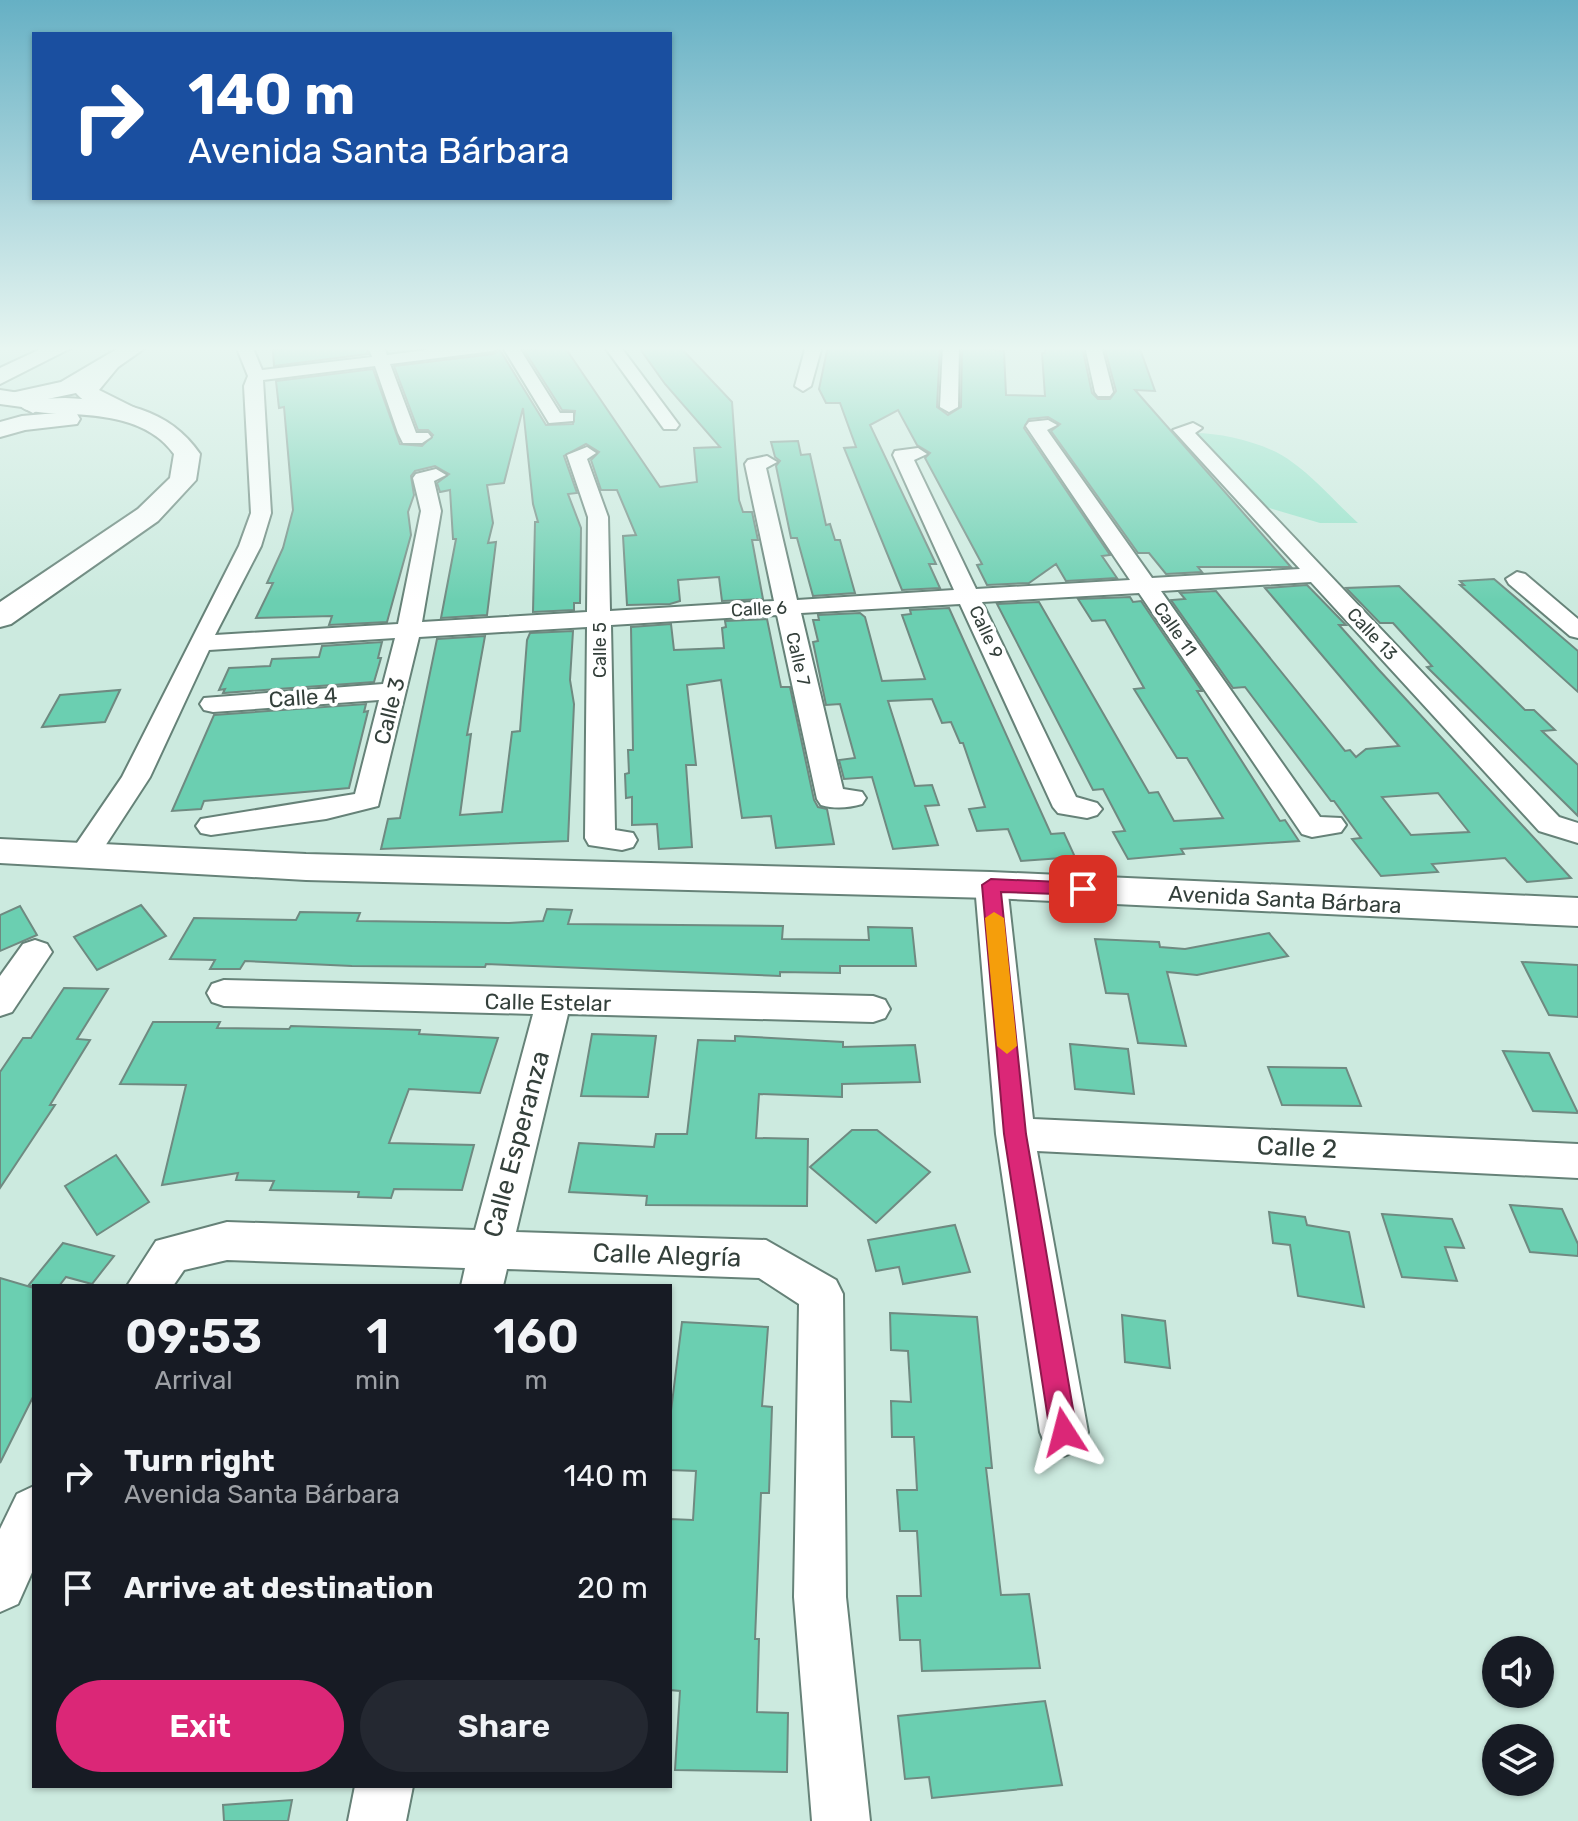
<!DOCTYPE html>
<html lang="en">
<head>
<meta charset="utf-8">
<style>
	body { margin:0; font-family:Rubik,sans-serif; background:#242831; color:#f1f3f6; height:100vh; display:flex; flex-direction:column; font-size:30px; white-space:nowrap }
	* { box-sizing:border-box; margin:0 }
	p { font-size:26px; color:#9ea1a6 }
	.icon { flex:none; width:44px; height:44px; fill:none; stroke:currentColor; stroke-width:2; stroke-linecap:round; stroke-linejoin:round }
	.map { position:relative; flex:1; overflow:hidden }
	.sheet { position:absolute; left:32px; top:1284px; width:640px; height:504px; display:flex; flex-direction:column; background:#171b24; border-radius:0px; box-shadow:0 2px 6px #0004 }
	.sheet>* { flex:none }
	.banner { position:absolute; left:32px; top:32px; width:640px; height:168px; border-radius:0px; box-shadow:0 2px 6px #0004; background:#1a4fa0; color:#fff; overflow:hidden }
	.controls { position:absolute; left:1482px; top:1636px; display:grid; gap:16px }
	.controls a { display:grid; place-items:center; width:72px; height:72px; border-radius:50%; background:#171b24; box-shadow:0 2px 6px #0004; font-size:40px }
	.pin { position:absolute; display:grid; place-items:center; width:68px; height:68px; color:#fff; margin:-34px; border-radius:16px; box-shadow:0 4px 12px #0006 }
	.me { position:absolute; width:88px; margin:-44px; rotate:351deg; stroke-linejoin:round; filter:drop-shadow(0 0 6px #0008) }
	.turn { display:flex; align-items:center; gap:28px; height:168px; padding:0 24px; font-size:36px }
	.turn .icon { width:104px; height:104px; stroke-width:2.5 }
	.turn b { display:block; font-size:56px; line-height:68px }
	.eta { display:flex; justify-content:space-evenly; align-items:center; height:136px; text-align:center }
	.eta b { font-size:48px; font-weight:600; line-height:56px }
	.primary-button { display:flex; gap:16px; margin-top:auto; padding:16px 24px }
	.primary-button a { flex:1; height:92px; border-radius:48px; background:#db2777; color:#fff; font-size:32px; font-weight:600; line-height:92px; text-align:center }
	.primary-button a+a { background:#242831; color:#f1f3f6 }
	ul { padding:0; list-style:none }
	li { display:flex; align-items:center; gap:24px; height:112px; padding:0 24px }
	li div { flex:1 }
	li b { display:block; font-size:30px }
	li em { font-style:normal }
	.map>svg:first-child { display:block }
	.green { fill:#94e1c8 }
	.building { fill:#6bcfb1; stroke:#6f8a81; stroke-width:2; fill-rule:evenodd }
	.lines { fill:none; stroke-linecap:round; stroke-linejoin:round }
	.minor-casing { stroke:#668278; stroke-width:4 }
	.tertiary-casing { stroke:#668278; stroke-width:4 }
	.secondary-casing { stroke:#668278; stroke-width:4 }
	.primary-casing { stroke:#668278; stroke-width:4 }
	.motorway-casing { stroke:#668278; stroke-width:4 }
	.minor { fill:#fff; fill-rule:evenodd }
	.tertiary { fill:#fff; fill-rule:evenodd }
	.secondary { fill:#fff; fill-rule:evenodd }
	.primary { fill:#fff; fill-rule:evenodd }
	.motorway { fill:#fff; fill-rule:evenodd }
	.route { fill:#db2777; stroke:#8e194d; stroke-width:2 }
	.slow { fill:#f59e0b }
	.labels { text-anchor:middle; stroke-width:7; stroke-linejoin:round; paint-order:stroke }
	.far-street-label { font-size:18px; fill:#34403b; stroke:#fff }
	.street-label { font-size:22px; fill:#34403b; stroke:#fff }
	.near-street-label { font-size:26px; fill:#34403b; stroke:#fff }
</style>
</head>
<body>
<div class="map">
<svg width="1578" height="1821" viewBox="0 0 1578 1821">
	<rect width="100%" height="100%" fill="#cceadf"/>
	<path class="green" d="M1195,433C1224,433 1269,444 1292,462C1316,479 1336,503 1358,523H1320L1259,505Z"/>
	<g class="building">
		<polygon points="312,346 365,346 368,354 274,366 273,350"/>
		<polygon points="564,346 660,487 697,482 694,448 720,447 665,384 638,346 679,346 732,402 739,500 743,512 752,512 758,540 752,540 763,599 722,601 719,577 678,580 680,601 670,604 627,605 623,536 636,535 617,490 601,490 591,460 599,452 586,444 564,456 577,493 568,494 581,528 580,603 574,603 574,610 533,612 535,522 538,522 533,504 523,408 504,483 487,485 493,523 488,543 496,542 487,615 441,618 456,539 453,539 450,490 440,492 437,483 449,474 435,466 415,471 411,476 414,495 408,512 411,535 387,622 329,625 332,616 256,618 273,583 267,583 283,548 293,510 284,407 279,408 276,381 373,369 400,444 422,446 433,435 428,430 418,430 394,366 493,354 500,350 546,425 573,424 575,411 562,410 524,350"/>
		<polygon points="828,346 940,346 937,407 948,415 961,407 962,346 1004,351 1006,395 1045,396 1042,353 1045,353 1045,346 1082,346 1092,393 1098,399 1110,399 1116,391 1104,346 1140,349 1155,391 1135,390 1291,567 1198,567 1202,572 1166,574 1149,553 1138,553 1051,431 1060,424 1048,417 1029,419 1024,428 1110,555 1102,556 1117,578 1066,581 1056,564 1029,583 987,585 977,565 982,564 925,458 930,453 917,445 898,410 870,425 936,564 929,564 940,588 902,590 844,448 856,447 840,403 826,403 819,389"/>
		<polygon points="798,441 801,455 810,454 826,525 830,524 835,540 840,540 855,593 813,596 797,538 791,538 776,466 780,461 775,457 771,442"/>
		<polygon points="1494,579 1578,651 1578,692 1460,585 1464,585 1460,581"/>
		<path d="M1307,585L1346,625H1339L1379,670L1571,878L1527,882L1505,858L1432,864L1438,872L1381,876L1352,839L1361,838L1334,801H1331L1245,687L1233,688L1171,600L1185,599L1180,593L1216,591L1345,751L1350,750L1356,757L1366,749L1399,746L1265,588ZM1438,793L1469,832L1411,835L1382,797Z"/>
		<polygon points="1399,586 1525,710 1534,710 1555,730 1542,731 1578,765 1578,816 1427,667 1432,666 1393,623 1380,623 1346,588"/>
		<polygon points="1130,597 1133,602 1141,601 1202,691 1197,691 1280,821 1285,820 1299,841 1181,849 1184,854 1128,859 1113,832 1125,831 1103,789 1093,790 997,604 1039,602 1149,793 1158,792 1174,821 1223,818 1187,758 1177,758 1134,689 1144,688 1105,620 1092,621 1078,599"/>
		<polygon points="949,608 1051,834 1064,833 1075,857 1021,861 1008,829 977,831 969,809 985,807 963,743 960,743 951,722 942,723 932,699 888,701 915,786 932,785 939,805 925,806 938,845 893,849 872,777 844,779 839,760 855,758 840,704 826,705 813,642 818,641 813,620 819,620 818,615 860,613 865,617 882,681 925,679 902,615 911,614 910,610"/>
		<polygon points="767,619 781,687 790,687 814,800 818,807 827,809 834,844 776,848 771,816 742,818 721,680 687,685 696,765 686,765 692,847 659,849 657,824 632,825 632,797 626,798 625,774 629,773 628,750 633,750 631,627 671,624 674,650 724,648 722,628 726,627 725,621"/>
		<polygon points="573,631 570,680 574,704 568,841 381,849 388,819 400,818 437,639 485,636 467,735 471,734 460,815 502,812 512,732 520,731 527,640 530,633"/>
		<polygon points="382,642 378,658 381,658 374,682 223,693 225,689 219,690 229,668 270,666 272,659 319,657 322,646"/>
		<polygon points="120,690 105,722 42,727 60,695"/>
		<polygon points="366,704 364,712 368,711 349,788 204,801 201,809 172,811 214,715"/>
		<polygon points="141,905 166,936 97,970 74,937"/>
		<polygon points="20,906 37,935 0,951 0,915"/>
		<polygon points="547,909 572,910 568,924 783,926 782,939 869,940 868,927 912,928 916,966 840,966 840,973 780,972 780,976 486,964 485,967 352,966 245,961 240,969 210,969 215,960 170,959 194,918 296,920 300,912 360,913 357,921 509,923 543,921"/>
		<polygon points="1269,933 1288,956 1197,975 1167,972 1186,1046 1138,1043 1128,994 1106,993 1095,939 1159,942 1160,947 1185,949"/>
		<polygon points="1522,962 1578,965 1578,1017 1549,1015"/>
		<polygon points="64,988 108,989 77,1039 90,1040 50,1105 55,1105 0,1188 0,1072 23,1038 31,1038"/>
		<polygon points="153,1022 220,1022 217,1028 289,1029 291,1026 420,1030 419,1034 498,1038 480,1093 409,1089 389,1143 474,1145 462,1190 394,1189 391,1198 358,1197 359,1192 270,1190 274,1181 236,1180 238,1173 162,1185 186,1085 120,1084"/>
		<polygon points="592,1034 656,1036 648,1097 581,1096"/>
		<polygon points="735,1036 843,1042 843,1047 915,1045 920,1082 842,1084 842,1097 759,1094 756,1138 808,1139 807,1206 646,1205 647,1196 569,1192 579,1143 654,1147 656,1134 687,1134 698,1040 735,1041"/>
		<polygon points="1070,1044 1128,1049 1134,1094 1075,1089"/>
		<polygon points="1503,1051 1549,1053 1578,1113 1533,1111"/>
		<polygon points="1268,1067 1346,1068 1361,1106 1282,1105"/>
		<polygon points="852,1130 877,1130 930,1172 876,1223 810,1167"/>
		<polygon points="116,1155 149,1202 97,1235 65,1186"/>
		<polygon points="1510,1205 1562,1209 1578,1244 1578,1256 1530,1252"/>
		<polygon points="1269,1212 1305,1217 1307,1225 1349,1232 1364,1307 1298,1296 1290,1245 1273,1243"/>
		<polygon points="1382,1214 1452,1219 1464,1248 1445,1247 1457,1281 1402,1277"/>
		<polygon points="955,1225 970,1272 903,1284 899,1267 876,1271 868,1240"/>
		<polygon points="63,1243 114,1256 92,1284 66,1277 59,1286 28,1286"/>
		<polygon points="0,1278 34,1288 34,1395 0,1463"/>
		<polygon points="890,1313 977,1317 992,1468 986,1468 1001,1595 1029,1594 1040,1668 922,1671 920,1640 900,1640 897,1596 921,1596 917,1531 900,1531 897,1490 917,1490 914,1437 892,1437 891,1401 911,1402 908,1351 891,1350"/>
		<polygon points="1122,1315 1165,1321 1170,1368 1125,1362"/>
		<polygon points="682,1322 768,1327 762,1406 772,1407 769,1493 761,1493 755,1639 759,1639 757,1712 788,1713 787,1772 675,1770 680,1691 670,1690 670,1519 693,1520 696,1471 670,1470 670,1419"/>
		<polygon points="1045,1701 1062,1785 932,1798 929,1777 905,1779 898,1716"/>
		<polygon points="292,1800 288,1821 224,1821 223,1805"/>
	</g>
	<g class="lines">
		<defs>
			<g id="minor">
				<path d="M236,346H252L262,370L372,357L368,346H384L387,355L456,346H501L493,351L390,364L416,433H428L431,437L422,443H403L398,433L375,366L263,380L271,513L261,546L215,635L398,624L421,511L413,478L416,474L436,469L446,475L434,481L441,511L422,622L587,612L588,517L567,455L587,447L596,453L587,459L608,517L610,611L774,601L745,464L748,460L767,456L777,462L766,468L797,600L954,590L893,455L895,451L918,448L927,454L914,460L976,589L1130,580L1026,426L1029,422L1048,420L1057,425L1047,430L1152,578L1300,569L1173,430L1193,423L1202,428L1195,433L1559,817L1578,823V843L1539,831L1311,582L1161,591L1320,817L1341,818L1346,825L1341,832L1312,837L1302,834L1139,593L982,602L1076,797L1097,803L1102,809L1097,815L1087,818L1058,813L1053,807L960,604L801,613L843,789L862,792L866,798L862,804C848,808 835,809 821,805L817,799L777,615L611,625L615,830L633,833L637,840L633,847L622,850L589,845L585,838L587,627L419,637L378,806L326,819L211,835L201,833L196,826L201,819L355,794L379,700L213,712L204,710L200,704L204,698L383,684L395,638L209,650L150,777L94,863L83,866L72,863L68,856L122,777L239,546L251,513L244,386L248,376Z"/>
				<polygon points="502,346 518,346 560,413 573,413 573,421 549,423"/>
				<polygon points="604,346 620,346 679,425 676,429 664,429"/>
				<polygon points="806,346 822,346 811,386 803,391 795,386"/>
				<polygon points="943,346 959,346 958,407 949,412 940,407"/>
				<polygon points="1085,346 1101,346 1113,392 1110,396 1098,396 1095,392"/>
				<polygon points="1517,572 1525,574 1578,619 1578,638 1570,636 1509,584 1506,579"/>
				<polygon points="991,874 1002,877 1007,885 1033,1119 1578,1144 1578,1178 1037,1151 1088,1432 1081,1449 1064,1456 1047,1449 1040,1432 996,1134 975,885 980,877"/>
				<polygon points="35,940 47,944 52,952 12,1012 0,1016 0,976 23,944"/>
				<polygon points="224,980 873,996 885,1000 890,1009 885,1018 873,1022 568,1014 516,1232 766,1240 836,1280 843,1294 846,1597 870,1821 812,1821 794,1597 799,1304 759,1278 507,1269 503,1286 461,1286 465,1268 227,1260 184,1270 173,1286 127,1286 156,1241 227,1222 475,1230 533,1014 224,1006 212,1002 207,993 212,984"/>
				<polygon points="34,1486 34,1568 18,1604 0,1612 0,1529 17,1494"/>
				<polygon points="355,1786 413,1786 406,1821 348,1821"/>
			</g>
			<polygon id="tertiary" points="0,839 306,854 991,872 1578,898 1578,926 991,898 306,880 0,863"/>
			<path id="secondary" d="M65,398C119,401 168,407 200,454L196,480L158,521L11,624L0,627V602L138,509L170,478L174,454C134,397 33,423 21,406L33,399Z"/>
			<polygon id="primary" points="0,390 39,396 45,406 33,413 22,407 0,404"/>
			<g id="motorway">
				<polygon points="47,346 75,346 0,384 0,368"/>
				<path d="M122,346H148L118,367L99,390L145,413L148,418L145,423C130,427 86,406 76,393L19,405L7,398L11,393L61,382Z"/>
				<polygon points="68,412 77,414 80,419 77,424 25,430 0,437 0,422 22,416"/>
			</g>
		</defs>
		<use href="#minor" class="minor-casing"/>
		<use href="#tertiary" class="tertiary-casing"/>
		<use href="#secondary" class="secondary-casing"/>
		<use href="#primary" class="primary-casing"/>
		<use href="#motorway" class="motorway-casing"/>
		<use href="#minor" class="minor"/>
		<use href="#tertiary" class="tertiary"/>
		<use href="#secondary" class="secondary"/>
		<use href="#primary" class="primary"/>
		<use href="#motorway" class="motorway"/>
	</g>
	<linearGradient id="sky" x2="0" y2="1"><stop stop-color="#66b0c4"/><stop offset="0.58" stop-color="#e8f6f1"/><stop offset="1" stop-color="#e8f6f1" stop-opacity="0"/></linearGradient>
	<rect width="1578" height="601" fill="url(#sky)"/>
	<polygon class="route" points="991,879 1083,883 1092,889 1083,895 1001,892 1026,1134 1077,1432 1073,1441 1064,1445 1054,1441 1050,1432 1004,1134 982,885"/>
	<polygon class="slow" points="994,912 1004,918 1017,1046 1007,1054 997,1046 985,918"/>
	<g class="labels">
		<g class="far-street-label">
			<text transform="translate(759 609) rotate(-3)" y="6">Calle 6</text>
			<text transform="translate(1175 629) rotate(55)" y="6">Calle 11</text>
			<text transform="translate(986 632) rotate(65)" y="6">Calle 9</text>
			<text transform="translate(1372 634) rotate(47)" y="6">Calle 13</text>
			<text transform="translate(600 650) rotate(-90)" y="6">Calle 5</text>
			<text transform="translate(798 659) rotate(77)" y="6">Calle 7</text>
		</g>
		<g class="street-label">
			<text transform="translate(303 697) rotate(-4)" y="8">Calle 4</text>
			<text transform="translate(389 711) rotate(-76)" y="8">Calle 3</text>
			<text transform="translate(1285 899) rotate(3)" y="8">Avenida Santa Bárbara</text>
			<text transform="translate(548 1002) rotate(1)" y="8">Calle Estelar</text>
		</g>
		<g class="near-street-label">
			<text transform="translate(516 1144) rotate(-75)" y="9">Calle Esperanza</text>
			<text transform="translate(1297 1147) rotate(3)" y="9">Calle 2</text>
			<text transform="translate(667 1255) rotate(2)" y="9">Calle Alegría</text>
		</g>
	</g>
</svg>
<div class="controls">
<a><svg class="icon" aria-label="sound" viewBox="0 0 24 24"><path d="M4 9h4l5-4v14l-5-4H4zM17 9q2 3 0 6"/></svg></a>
<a><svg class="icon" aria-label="layers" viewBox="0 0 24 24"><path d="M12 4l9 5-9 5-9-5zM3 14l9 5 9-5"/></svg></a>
</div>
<div class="pin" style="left:1083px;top:889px;background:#d93025"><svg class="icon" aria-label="arrive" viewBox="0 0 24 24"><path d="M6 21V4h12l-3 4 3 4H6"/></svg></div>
<svg class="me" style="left:1064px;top:1432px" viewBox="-20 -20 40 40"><path d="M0-17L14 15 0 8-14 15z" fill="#db2777" stroke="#fff" stroke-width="4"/></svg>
<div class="banner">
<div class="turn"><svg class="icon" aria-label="right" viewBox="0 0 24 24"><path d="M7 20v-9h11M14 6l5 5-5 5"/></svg><div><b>140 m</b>Avenida Santa Bárbara</div></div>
</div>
<section class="sheet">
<div class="eta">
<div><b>09:53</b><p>Arrival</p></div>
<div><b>1</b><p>min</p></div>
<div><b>160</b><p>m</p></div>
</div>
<ul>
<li><svg class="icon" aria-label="right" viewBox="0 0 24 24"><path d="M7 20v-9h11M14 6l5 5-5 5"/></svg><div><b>Turn right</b><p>Avenida Santa Bárbara</p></div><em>140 m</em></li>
<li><svg class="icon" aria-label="arrive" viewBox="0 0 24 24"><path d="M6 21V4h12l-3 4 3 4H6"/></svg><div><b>Arrive at destination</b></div><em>20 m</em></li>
</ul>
<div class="primary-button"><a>Exit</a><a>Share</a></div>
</section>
</div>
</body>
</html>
